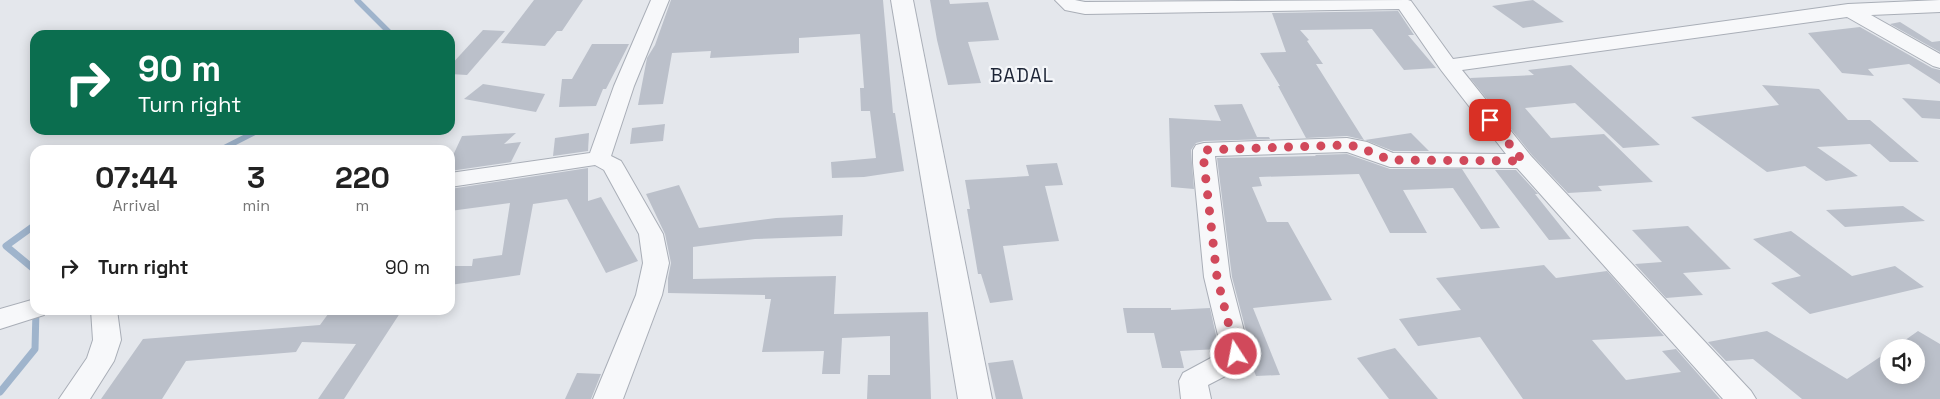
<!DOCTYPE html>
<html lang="en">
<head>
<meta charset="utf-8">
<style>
	body { margin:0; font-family:"Space Grotesk",sans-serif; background:#f2f2f2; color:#222; height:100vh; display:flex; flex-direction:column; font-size:19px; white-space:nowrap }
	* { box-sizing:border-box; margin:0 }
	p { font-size:16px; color:#767676 }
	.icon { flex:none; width:28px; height:28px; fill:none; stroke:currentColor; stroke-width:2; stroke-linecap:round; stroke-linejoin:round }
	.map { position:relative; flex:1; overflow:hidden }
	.panel { position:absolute; left:30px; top:145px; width:425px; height:170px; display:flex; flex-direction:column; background:#fff; border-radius:15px; box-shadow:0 2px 12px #0003 }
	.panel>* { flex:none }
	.hud { position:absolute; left:30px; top:30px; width:425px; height:105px; border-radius:15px; box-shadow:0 2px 12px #0003; background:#0b6e4f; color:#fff; overflow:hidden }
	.buttons { position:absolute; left:1880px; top:339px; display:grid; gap:10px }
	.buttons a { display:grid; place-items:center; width:45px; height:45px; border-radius:50%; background:#fff; box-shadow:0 2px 12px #0003; font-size:25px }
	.pin { position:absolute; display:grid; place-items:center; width:42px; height:42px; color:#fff; margin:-21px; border-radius:10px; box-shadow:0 2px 8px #0006 }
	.me { position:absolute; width:55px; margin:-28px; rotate:349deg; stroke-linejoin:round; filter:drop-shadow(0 0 4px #0008) }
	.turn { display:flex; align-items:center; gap:18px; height:105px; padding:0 25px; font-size:22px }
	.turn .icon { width:65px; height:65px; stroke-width:2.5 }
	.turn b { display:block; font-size:35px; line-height:42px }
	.eta { display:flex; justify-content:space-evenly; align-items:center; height:85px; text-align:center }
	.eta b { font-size:30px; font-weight:700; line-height:35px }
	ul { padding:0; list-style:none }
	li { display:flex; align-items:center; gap:15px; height:75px; padding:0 25px }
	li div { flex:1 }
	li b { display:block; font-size:19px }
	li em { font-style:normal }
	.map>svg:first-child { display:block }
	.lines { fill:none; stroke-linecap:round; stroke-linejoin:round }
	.stream-far1 { stroke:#9fb4cc; stroke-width:5.5 }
	.stream { stroke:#9fb4cc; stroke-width:7 }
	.building { fill:#bbc0ca }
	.minor-casing { stroke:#a9aeb7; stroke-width:2 }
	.tertiary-casing { stroke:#a9aeb7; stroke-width:2 }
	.minor { fill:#f7f8fa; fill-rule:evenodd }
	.tertiary { fill:#f7f8fa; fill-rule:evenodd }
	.route { stroke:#d1495b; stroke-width:9; stroke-dasharray:0 16.2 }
	.labels { text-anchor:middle; stroke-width:4.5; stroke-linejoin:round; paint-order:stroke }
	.quarter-label { font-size:19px; letter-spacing:1px; fill:#1d2536; stroke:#f4f6f9 }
</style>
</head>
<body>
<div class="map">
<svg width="1940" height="399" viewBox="0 0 1940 399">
	<rect width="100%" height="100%" fill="#e4e7ec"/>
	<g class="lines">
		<g class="stream-far1">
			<polyline points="357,0 389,32 386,35"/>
			<polyline points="220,150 259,130"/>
		</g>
		<g class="stream">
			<polyline points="35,225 6,246 35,270"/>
			<polyline points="0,392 35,349 36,310"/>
		</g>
	</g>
	<g class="building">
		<polygon points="534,0 583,0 562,31 557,31 545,46 501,43"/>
		<polygon points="671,0 883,0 893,113 895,113 904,171 864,177 832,178 831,162 876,158 870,111 861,111 860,88 864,88 860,34 799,38 799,53 710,58 711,51 672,53 663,104 638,105 647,58 655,45"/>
		<polygon points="930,0 949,0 950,4 988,2 999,40 968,42 981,83 948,85 937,40"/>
		<polygon points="1533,0 1564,22 1523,28 1492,6"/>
		<polygon points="1398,11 1414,35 1408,35 1436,68 1404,70 1372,29 1300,30 1309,40 1307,41 1323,64 1316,64 1364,140 1347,136 1306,138 1278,86 1280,86 1260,53 1286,52 1272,13"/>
		<polygon points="1900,22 1932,42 1940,41 1940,52 1890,24"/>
		<polygon points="1860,27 1932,68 1940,70 1940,84 1909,64 1868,69 1874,76 1842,73 1808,33"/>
		<polygon points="483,30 505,31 467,75 450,74 450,66"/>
		<polygon points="592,44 629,44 606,89 603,89 596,106 559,107 562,79 572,79"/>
		<polygon points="1571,65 1660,145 1623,148 1575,103 1525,108 1551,138 1604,134 1653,182 1598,186 1602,191 1568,193 1532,155 1470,78 1534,75 1528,70"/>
		<polygon points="483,84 545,94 536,112 464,99"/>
		<polygon points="1762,85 1819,89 1848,120 1870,120 1919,162 1890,162 1870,144 1817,147 1858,176 1826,181 1805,166 1767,172 1691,117 1779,105"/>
		<polygon points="1902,98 1940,101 1940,119 1922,118"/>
		<polygon points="1242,104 1257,137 1269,137 1270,139 1204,141 1196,143 1191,150 1194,189 1171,187 1169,118 1221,121 1214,105"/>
		<polygon points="665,124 663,141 630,144 632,128"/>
		<polygon points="516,133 504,144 521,142 511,162 540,158 450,171 450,162 462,136"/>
		<polygon points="589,133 588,151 553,156 555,138"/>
		<polygon points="1411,133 1429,151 1393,151 1365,140"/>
		<polygon points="1347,154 1390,169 1462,169 1500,228 1481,229 1453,188 1403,190 1427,233 1390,233 1359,174 1259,177 1262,186 1252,187 1267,222 1288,222 1332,300 1253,308 1280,375 1256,376 1249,358 1252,354 1232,277 1217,158 1316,156 1315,155"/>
		<polygon points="1057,163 1063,185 1045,186 1059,241 1003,246 1013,300 990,303 981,274 978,274 967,209 970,209 965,180 1029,176 1026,165"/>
		<polygon points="588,168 588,201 601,197 638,261 606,273 567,199 533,204 520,275 450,285 450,266 472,266 473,259 502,255 510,203 450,211 450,189"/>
		<polygon points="1495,170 1516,170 1538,194 1535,194 1571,239 1549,240"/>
		<polygon points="679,185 699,228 776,218 843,215 842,236 755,239 693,247 693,279 836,276 834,314 928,312 931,399 867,399 868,375 890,375 890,336 842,338 840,374 822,374 824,351 762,352 771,299 765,299 765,295 668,293 668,278 671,263 665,234 646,194"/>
		<polygon points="1903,206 1925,221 1845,227 1826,210"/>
		<polygon points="1688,226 1731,269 1683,273 1703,295 1666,298 1635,264 1662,262 1632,230"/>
		<polygon points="1791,231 1852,276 1895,266 1924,287 1810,314 1771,283 1801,276 1753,239"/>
		<polygon points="1544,265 1556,278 1607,271 1664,336 1592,340 1626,380 1681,372 1662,351 1676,349 1720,399 1523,399 1480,337 1418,346 1399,319 1461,310 1436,278"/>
		<polygon points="1123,308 1171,308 1171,310 1210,308 1219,349 1180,351 1184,368 1162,368 1154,333 1127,333"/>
		<polygon points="331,310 402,310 344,399 318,399 356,344 302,342 296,352 186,361 162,399 101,399 143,339 320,325"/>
		<polygon points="1767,331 1847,379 1889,351 1889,375 1916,375 1916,348 1894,348 1918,331 1940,344 1940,399 1802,399 1753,359 1726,361 1708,342"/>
		<polygon points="1395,348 1438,399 1389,399 1357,358"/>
		<polygon points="1013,360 1023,399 996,399 988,363"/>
		<polygon points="577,373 601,374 591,399 565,399"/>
	</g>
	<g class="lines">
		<defs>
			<g id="minor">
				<polygon points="651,0 669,0 634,86 611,156 621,161 624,166 663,234 669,263 662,295 623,399 593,399 636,295 643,263 639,234 604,170 595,165 450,187 450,173 590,153 614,86"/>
				<polygon points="1055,0 1075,0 1085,2 1408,0 1411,1 1453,59 1848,4 1940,0 1940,12 1871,15 1940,54 1940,68 1933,66 1847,17 1462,70 1531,156 1751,391 1756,399 1723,399 1517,168 1390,167 1347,152 1215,156 1230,277 1250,354 1237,370 1208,385 1211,399 1181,399 1179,381 1183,373 1222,352 1204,277 1193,163 1193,150 1196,145 1204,143 1347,138 1367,142 1393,153 1506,154 1441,70 1399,9 1085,14 1065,10"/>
				<polygon points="35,299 35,310 47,310 44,315 0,329 0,309"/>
				<polygon points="91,310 117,310 121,340 114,361 90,399 59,399 87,358 93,340"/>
			</g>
			<polygon id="tertiary" points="891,0 913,0 992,399 958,399"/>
		</defs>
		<use href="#minor" class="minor-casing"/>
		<use href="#tertiary" class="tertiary-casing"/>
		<use href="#minor" class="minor"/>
		<use href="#tertiary" class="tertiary"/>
	</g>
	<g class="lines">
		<polyline class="route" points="1236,354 1217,277 1204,163 1204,150 1347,145 1359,147 1390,160 1523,161 1490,120"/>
	</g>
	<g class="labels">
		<g class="quarter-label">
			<text x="1022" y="82">BADAL</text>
		</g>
	</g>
</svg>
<div class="buttons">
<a><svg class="icon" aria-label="sound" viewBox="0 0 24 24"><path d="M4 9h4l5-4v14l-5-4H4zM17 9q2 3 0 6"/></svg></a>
</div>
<div class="pin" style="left:1490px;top:120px;background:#d93025"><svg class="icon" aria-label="arrive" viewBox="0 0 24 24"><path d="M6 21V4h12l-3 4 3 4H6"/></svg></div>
<svg class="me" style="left:1236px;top:354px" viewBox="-20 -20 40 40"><circle r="17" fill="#d1495b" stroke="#fff" stroke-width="3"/><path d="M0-11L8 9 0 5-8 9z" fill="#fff"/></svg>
<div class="hud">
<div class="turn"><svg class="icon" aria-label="right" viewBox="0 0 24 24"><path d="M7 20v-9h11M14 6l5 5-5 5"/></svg><div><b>90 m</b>Turn right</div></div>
</div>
<section class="panel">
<div class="eta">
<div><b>07:44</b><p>Arrival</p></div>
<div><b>3</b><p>min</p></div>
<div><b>220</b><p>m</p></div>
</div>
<ul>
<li><svg class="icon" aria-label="right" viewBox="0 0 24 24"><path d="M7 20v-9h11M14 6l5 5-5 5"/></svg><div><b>Turn right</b></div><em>90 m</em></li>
</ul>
</section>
</div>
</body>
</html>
